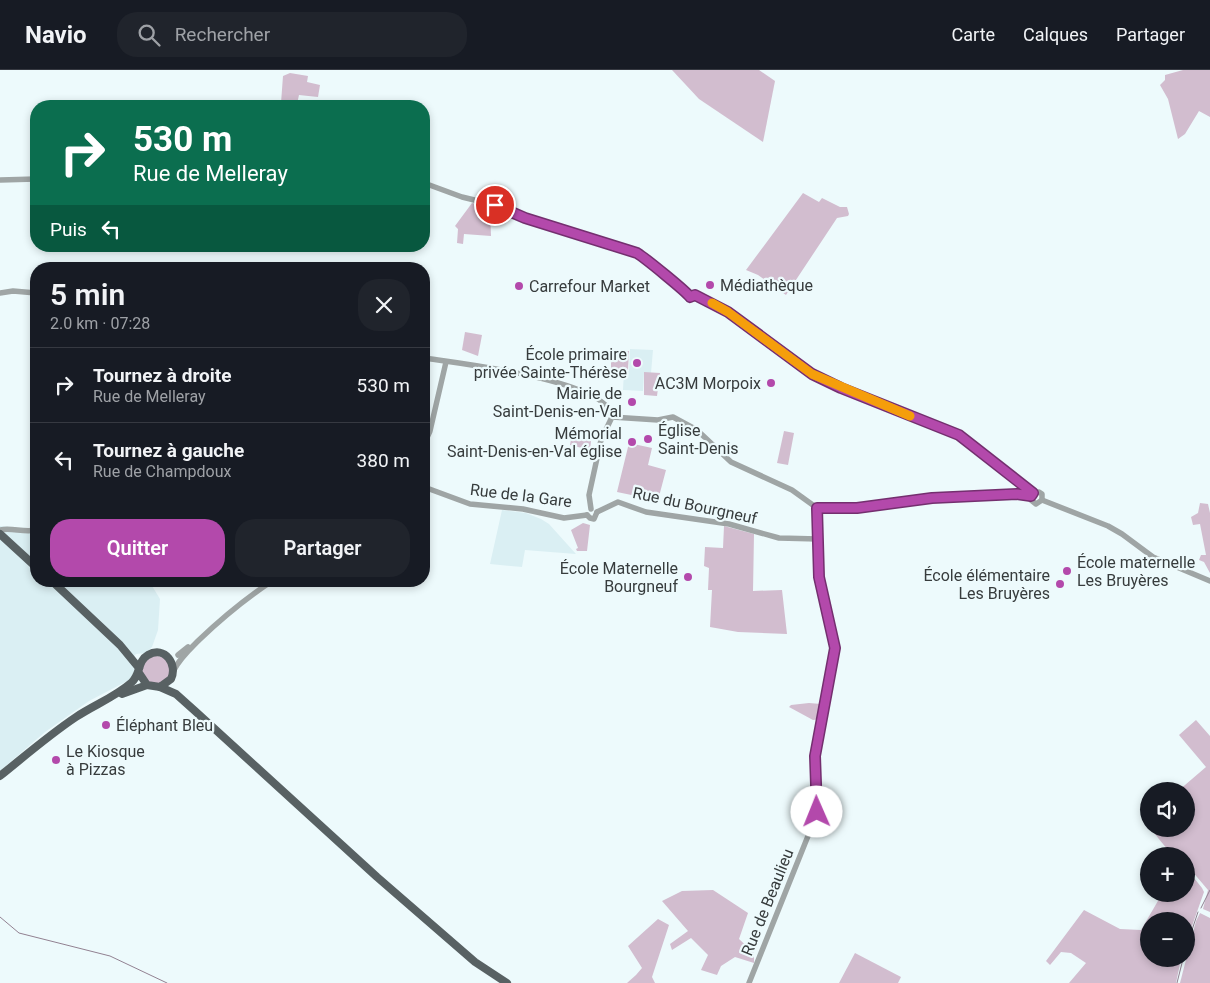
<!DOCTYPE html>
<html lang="fr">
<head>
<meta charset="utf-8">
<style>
	body { margin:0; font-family:Roboto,sans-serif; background:#20242c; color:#f1f3f6; height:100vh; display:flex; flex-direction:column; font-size:19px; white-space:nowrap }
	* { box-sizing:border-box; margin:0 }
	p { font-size:16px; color:#9ea1a6 }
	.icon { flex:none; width:28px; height:28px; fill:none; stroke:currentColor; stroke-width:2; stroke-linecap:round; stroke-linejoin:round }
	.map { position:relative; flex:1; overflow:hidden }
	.details { position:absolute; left:30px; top:192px; width:400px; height:325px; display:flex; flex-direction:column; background:#171b24; border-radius:20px; box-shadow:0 2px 8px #0003 }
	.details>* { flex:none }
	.guide { position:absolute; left:30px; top:30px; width:400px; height:152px; border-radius:20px; box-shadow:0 2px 8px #0003; background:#0b6e4f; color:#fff; overflow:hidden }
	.buttons { position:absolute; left:1140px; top:712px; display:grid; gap:10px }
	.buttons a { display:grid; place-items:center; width:55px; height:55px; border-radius:50%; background:#171b24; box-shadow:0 2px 8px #0003; font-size:25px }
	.pin { position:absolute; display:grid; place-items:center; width:42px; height:42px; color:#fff; margin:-21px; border:2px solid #fff; border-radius:50%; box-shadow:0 1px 5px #0007 }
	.me { position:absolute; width:55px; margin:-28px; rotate:359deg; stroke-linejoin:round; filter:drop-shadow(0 0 4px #0008) }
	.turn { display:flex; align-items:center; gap:18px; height:105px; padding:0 20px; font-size:22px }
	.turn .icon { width:65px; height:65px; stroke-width:2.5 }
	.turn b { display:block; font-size:35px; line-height:42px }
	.then { display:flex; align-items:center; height:48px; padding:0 20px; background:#0003; gap:10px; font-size:19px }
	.round { display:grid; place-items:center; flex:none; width:52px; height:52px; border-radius:20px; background:#20242c }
	.headline { display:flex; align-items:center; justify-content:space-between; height:85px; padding:0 20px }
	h1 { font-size:30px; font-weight:600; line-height:38px }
	.primary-button { display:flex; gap:10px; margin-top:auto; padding:10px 20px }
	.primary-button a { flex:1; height:58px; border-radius:20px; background:#b349ab; color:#fff; font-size:20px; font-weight:600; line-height:58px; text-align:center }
	.primary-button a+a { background:#20242c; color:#f1f3f6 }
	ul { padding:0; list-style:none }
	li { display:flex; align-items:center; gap:15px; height:75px; padding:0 20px; border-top:1px solid #363941 }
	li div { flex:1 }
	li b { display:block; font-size:19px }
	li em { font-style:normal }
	header { display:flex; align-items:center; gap:30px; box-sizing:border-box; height:70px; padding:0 25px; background:#171b24; border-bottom:1px solid #363941 }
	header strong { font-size:24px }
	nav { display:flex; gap:28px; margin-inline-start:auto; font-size:18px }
	.search { width:350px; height:45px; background:#20242c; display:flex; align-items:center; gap:12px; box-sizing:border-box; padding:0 18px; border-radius:20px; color:#9ea1a6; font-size:19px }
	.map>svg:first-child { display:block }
	.built { fill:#daeff3 }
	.green { fill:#d2bdcf }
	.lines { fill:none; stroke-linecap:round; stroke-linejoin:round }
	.stream { stroke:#928191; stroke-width:1 }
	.minor { stroke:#9fa5a5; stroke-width:5.5 }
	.major { stroke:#586163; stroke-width:8 }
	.route-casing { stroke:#742f6f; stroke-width:12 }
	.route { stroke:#b349ab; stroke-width:9 }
	.slow { stroke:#f59e0b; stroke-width:9 }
	.poi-dot { fill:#b349ab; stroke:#edfafc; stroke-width:2 }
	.labels { text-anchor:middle; stroke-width:4.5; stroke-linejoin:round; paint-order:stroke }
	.poi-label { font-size:16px; fill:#373c3d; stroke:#edfafc; text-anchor:start }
	.street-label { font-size:16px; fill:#373c3d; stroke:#edfafc }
</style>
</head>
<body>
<header>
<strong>Navio</strong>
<div class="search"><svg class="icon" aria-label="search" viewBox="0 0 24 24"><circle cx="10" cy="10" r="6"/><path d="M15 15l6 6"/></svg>Rechercher</div>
<nav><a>Carte</a><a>Calques</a><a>Partager</a></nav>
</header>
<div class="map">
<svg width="1210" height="913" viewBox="0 0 1210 913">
	<rect width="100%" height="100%" fill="#edfafc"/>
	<g class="built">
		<polygon points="630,279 653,280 651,303 644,303 643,321 623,320 624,301 629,301"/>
		<polygon points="502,440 526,443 541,449 549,454 576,484 525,480 522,497 490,494"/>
		<polygon points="0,456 28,459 36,457 36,511 149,511 160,529 158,560 152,577 146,583 136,584 130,591 134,597 135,603 131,609 89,631 45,662 0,701"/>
	</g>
	<g class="green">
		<polygon points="672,0 759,0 775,11 763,72 699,29"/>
		<polygon points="1183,0 1210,0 1210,47 1199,41 1185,64 1178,69 1168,29 1160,15 1165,10 1165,5"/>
		<polygon points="290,3 308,6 307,12 320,15 318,27 299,25 297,34 281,33 283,6"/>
		<polygon points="803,123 819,132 822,128 840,137 847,137 849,144 848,146 837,148 786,225 758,205 746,200"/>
		<polygon points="472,133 490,138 491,166 464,164 463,174 457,173 458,159 455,156"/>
		<polygon points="465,262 482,265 478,286 462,280"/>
		<polygon points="611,281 629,281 628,300 611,300"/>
		<polygon points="644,302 660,303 657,326 644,325"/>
		<polygon points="573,358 587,360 587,361 592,362 590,380 570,375"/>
		<polygon points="784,361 794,363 788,395 777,393"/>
		<polygon points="629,373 652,378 648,395 666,400 657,434 640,431 641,427 617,422"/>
		<polygon points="1200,433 1208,434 1210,443 1210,503 1204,492 1199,490 1201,485 1206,485 1200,454 1193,455 1191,447 1198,443"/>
		<polygon points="583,453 590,455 587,481 577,481 576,479 578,478 571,460"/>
		<polygon points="724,456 754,464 753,521 782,520 787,564 738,562 710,557 712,520 708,520 709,498 704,496 705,477 723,478"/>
		<circle cx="156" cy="600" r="14"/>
		<polygon points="809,633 821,634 820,649 813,650 789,637 791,635"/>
		<path d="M1196,650L1210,666V842L1203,839L1208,820L1186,794V786C1169,786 1162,772 1151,759H1186V721H1178L1206,697L1179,665Z"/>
		<polygon points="1186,798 1202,818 1204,822 1186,873 1186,851 1149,851 1149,889 1181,889 1176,913 1069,913 1086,893 1071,883 1061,882 1050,895 1046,891 1084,840 1120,859 1141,860 1162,824 1186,824"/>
		<polygon points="713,820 748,843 739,869 754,883 754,893 735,887 721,896 717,905 701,900 708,885 691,868 672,880 670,874 688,861 662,831 682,821"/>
		<polygon points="1200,843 1210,848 1210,913 1180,913 1196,851"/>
		<polygon points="658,849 669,855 652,907 655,913 627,913 636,905 642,898 628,876"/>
		<polygon points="855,883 901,907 898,913 839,913"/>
	</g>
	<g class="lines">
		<g class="stream">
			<polyline points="1201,838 1210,820"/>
			<polyline points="0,847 19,863 110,886 167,913"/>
			<polyline points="1186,878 1198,842"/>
			<polyline points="1177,913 1183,889"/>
		</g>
		<g class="minor">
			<polyline points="0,110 36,109"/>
			<polyline points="424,113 462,127 495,135 525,147 629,179 649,190 673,213 688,223"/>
			<polyline points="0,223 13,221 36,223"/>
			<polyline points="695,225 728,243 812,304 841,318 959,365 1033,423"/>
			<path d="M424,288C456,293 609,310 612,347"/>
			<polyline points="612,347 658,350 673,347 697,360 731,392 792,420 817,438 857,438 932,428 1017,424 1031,426"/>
			<polyline points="424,374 430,361 446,292"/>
			<polyline points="424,417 470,434 523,439 564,448 587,445"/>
			<polyline points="1032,424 1039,422 1042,424 1042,430"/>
			<polyline points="1031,426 1031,430 1036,434 1042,430"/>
			<polyline points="1042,430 1108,456 1122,464 1153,487 1210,511"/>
			<polyline points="591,439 589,425 601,370 612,347"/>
			<polyline points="597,442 618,432 646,442 729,454 779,468 818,469"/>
			<polyline points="587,445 590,448 594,449 597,442"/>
			<path d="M0,460C11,457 24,463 36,460"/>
			<polyline points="178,585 188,577"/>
			<path d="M174,600C180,588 189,580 199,570C222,548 245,529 272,511"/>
			<circle cx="814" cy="756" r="6"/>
			<polyline points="816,751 817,734 815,686 835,578 819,507 817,438"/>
			<polyline points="749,913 810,761"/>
		</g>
		<g class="major">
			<polyline points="0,464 36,497"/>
			<polyline points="52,511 120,575 139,598"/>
			<polyline points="160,617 176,624 195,641 377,807 475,892 507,913"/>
			<polyline points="122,624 147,615"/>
			<path d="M0,706C25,686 49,665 76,647C94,635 115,627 131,613C141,605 137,591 148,585C165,575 178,595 171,609L160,617L147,615L139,603"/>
		</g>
	</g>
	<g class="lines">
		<defs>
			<path id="route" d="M495,135L525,148L637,183C645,188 687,222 690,227L695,225L728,242L812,304L841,318L959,365L1033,423L1031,426L1017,424L932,428L857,438H817L819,507L835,578L815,686L817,742"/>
		</defs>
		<use href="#route" class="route-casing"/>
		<use href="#route" class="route"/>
		<polyline class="slow" points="712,233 728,242 812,304 910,346"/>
	</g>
	<g class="poi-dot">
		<circle cx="710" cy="215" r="5"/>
		<circle cx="519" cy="216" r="5"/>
		<circle cx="637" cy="293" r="5"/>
		<circle cx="771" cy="313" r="5"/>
		<circle cx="632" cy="332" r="5"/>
		<circle cx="648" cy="369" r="5"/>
		<circle cx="632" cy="372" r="5"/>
		<circle cx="1067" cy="501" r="5"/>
		<circle cx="688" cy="507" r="5"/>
		<circle cx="1060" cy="514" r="5"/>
		<circle cx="106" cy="655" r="5"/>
		<circle cx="56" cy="690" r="5"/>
	</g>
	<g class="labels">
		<g class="poi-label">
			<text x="720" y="221">Médiathèque</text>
			<text x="529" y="222">Carrefour Market</text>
			<text x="627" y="290" text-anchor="end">École primaire<tspan x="627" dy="18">privée Sainte-Thérèse</tspan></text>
			<text x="761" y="319" text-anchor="end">AC3M Morpoix</text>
			<text x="622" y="329" text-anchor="end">Mairie de<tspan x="622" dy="18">Saint-Denis-en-Val</tspan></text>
			<text x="658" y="366">Église<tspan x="658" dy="18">Saint-Denis</tspan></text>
			<text x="622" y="369" text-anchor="end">Mémorial<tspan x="622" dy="18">Saint-Denis-en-Val église</tspan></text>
			<text x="1077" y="498">École maternelle<tspan x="1077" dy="18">Les Bruyères</tspan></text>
			<text x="678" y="504" text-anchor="end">École Maternelle<tspan x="678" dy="18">Bourgneuf</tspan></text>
			<text x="1050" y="511" text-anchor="end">École élémentaire<tspan x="1050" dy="18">Les Bruyères</tspan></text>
			<text x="116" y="661">Éléphant Bleu</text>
			<text x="66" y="687">Le Kiosque<tspan x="66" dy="18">à Pizzas</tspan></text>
		</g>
		<g class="street-label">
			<text transform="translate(521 425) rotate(7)" y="6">Rue de la Gare</text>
			<text transform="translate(695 435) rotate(12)" y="6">Rue du Bourgneuf</text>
			<text transform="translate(767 832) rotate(-68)" y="6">Rue de Beaulieu</text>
		</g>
	</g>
</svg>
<div class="buttons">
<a><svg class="icon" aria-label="sound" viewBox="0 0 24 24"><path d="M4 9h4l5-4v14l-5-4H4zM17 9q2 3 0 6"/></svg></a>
<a>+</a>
<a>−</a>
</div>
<div class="pin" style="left:495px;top:135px;background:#d93025"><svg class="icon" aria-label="arrive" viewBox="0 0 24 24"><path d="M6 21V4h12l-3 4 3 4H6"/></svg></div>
<svg class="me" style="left:817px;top:742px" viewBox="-20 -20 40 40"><circle r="19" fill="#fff"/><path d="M0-13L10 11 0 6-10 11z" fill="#b349ab"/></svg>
<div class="guide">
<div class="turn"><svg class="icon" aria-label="right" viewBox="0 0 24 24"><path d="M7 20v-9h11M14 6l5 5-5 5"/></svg><div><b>530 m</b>Rue de Melleray</div></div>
<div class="then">Puis<svg class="icon" aria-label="left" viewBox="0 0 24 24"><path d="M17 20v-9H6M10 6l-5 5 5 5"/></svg></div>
</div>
<section class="details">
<div class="headline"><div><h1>5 min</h1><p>2.0 km · 07:28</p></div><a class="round"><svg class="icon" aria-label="close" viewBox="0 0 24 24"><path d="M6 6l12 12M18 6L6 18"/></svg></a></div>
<ul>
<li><svg class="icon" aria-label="right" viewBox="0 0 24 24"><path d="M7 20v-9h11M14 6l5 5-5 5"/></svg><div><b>Tournez à droite</b><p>Rue de Melleray</p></div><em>530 m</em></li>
<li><svg class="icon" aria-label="left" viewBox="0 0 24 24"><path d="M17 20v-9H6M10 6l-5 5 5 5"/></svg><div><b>Tournez à gauche</b><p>Rue de Champdoux</p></div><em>380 m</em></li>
</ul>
<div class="primary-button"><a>Quitter</a><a>Partager</a></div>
</section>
</div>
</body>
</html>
